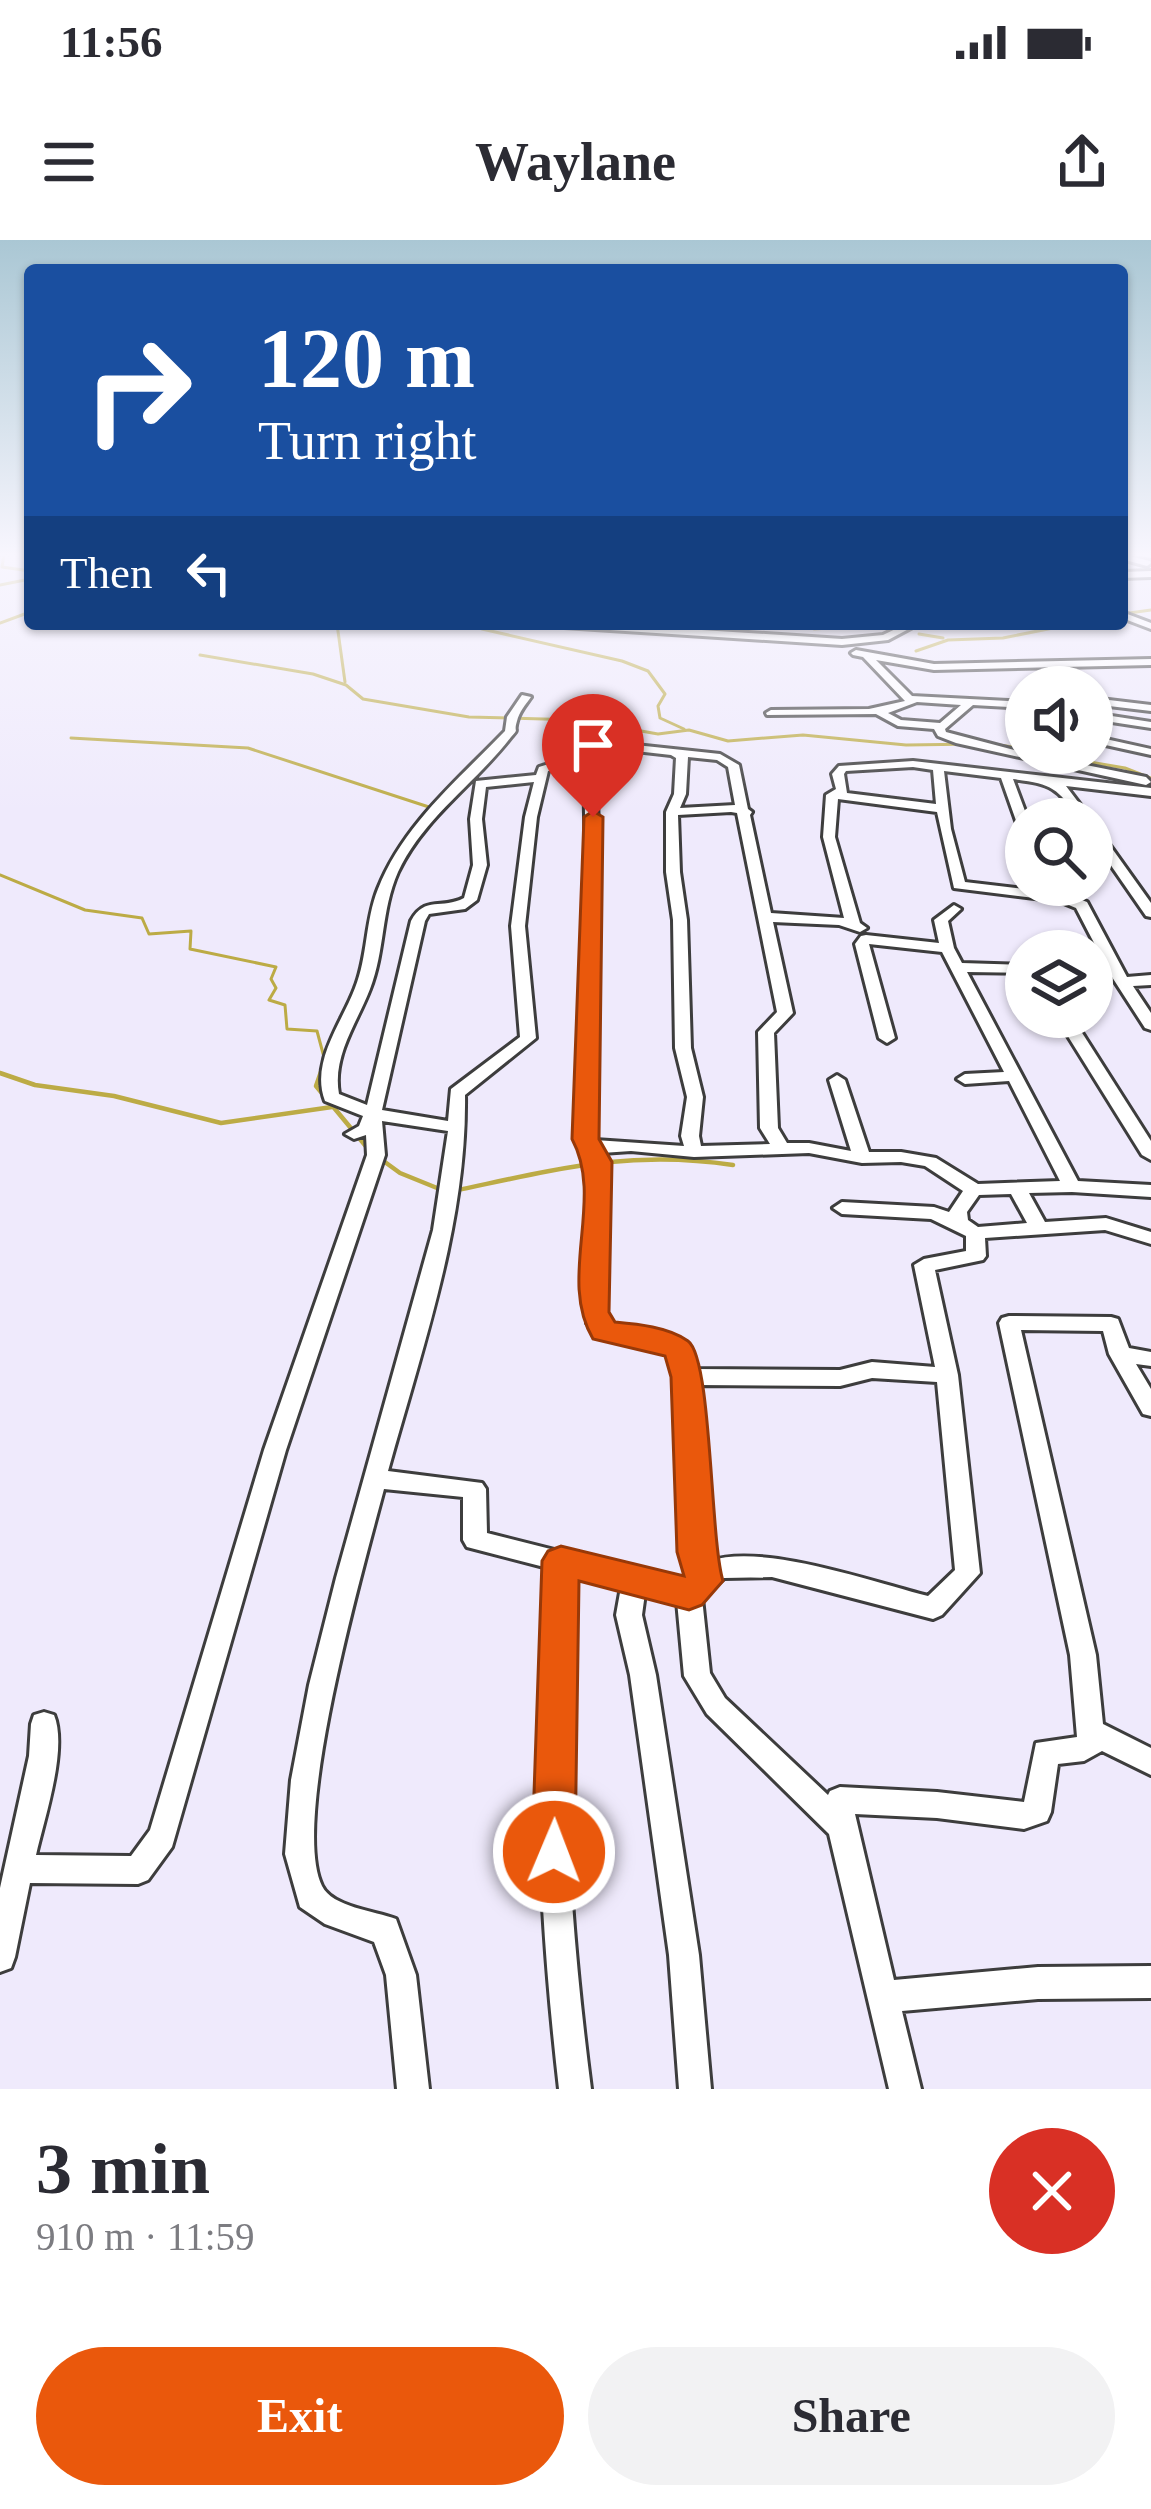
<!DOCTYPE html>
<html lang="en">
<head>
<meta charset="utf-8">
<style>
	body { margin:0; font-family:"Times New Roman",serif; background:#f2f2f3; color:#2b2b33; height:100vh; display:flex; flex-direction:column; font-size:45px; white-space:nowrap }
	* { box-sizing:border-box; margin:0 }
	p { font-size:39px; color:#7c7c81 }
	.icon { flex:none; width:66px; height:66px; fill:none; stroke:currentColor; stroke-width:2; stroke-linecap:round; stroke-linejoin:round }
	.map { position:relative; height:1849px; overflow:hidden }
	.panel { display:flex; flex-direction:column; background:#fff; flex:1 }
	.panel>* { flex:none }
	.hud { position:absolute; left:24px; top:24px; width:1104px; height:366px; border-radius:12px; box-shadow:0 3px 9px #0004; background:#1a4fa0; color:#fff; overflow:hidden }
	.buttons { position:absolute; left:1005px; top:426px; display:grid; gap:24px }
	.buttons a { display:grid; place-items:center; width:108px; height:108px; border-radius:50%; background:#fff; box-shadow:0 3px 9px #0004; font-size:60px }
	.pin { position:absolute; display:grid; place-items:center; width:102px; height:102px; color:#fff; margin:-123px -51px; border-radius:50% 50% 50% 0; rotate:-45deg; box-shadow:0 0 12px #0007 }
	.pin .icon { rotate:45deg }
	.me { position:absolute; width:132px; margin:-66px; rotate:1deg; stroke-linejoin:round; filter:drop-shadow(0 0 9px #0008) }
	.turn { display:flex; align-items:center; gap:42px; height:252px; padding:0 36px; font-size:54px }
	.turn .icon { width:156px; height:156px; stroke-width:2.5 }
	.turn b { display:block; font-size:84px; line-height:102px }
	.then { display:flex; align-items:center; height:114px; padding:0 36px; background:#0003; gap:24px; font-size:45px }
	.round { display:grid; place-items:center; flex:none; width:126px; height:126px; border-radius:63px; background:#f2f2f3 }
	.overview { display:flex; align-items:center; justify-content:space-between; height:204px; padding:0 36px }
	h1 { font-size:72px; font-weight:800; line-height:90px }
	.action { display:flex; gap:24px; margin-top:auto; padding:24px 36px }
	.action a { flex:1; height:138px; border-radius:72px; background:#ea580c; color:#fff; font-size:48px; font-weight:800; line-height:138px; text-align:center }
	.action a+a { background:#f2f2f3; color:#2b2b33 }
	.status { display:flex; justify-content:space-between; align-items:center; height:84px; padding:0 60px; background:#fff; direction:ltr }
	.status svg { height:33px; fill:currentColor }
	header { display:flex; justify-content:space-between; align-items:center; height:156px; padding:0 36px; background:#fff; font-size:54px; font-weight:800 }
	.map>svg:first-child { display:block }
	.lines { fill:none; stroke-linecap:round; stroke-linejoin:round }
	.stream-far1 { stroke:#bcab45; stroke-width:3 }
	.stream { stroke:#bcab45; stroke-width:4.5 }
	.minor-casing { stroke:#3d3d3d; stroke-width:6 }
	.minor { fill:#fff; fill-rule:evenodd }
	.route { fill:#ea580c; stroke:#983908; stroke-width:3 }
</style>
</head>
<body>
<div class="status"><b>11:56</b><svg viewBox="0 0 49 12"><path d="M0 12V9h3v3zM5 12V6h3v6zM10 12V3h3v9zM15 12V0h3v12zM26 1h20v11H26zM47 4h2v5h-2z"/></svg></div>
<header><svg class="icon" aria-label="menu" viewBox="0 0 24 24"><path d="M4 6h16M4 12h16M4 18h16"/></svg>Waylane<svg class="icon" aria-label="share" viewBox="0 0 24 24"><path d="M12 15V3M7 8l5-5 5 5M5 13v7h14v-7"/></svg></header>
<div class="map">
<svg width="1151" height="1849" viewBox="0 0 1151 1849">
	<rect width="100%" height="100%" fill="#efeafc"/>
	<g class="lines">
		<g class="stream-far1">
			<polyline points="4,314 2,327 30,331"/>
			<polyline points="0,345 30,339"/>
			<polyline points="1122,374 1151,370"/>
			<polyline points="0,383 30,372"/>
			<polyline points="337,384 345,442"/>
			<polyline points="482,389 622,421 648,431 665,454 658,466 660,478 684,489"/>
			<polyline points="814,389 887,384"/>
			<polyline points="919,394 943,398"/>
			<polyline points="916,411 948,400 1003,398 1073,384"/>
			<polyline points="200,415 313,434 346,445 363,459 469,477 579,480 658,494 689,490 728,501 803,495 906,505 977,504"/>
			<polyline points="71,498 248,508 432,568"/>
			<polyline points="986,503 1026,509"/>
			<polyline points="1037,513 1125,528 1151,538"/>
			<polyline points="0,635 85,670 142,678 149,694 191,691 190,709 276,727 271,739 276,748 269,760 285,765 287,789 317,791 325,821 322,829"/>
		</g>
		<g class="stream">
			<polyline points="323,826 316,846 369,910"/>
			<polyline points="0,833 35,845 114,856 221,883 332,867"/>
			<polyline points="378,917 400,933 442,950"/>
			<path d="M453,951C554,930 629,909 733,925"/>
		</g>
		<defs>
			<g id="minor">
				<polygon points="1122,314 1150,321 1151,323 1147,326 1122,319"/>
				<polygon points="1151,331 1151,337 1122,338 1122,332"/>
				<polygon points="1122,372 1151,383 1151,389 1122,378"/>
				<polygon points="559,384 608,384 842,399 883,395 906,384 918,384 888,400 842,405 564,387"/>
				<path d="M856,410L934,424L1151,419V425L934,430L876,420L912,456L1026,462V468L973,465L945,489L946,492L1026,513L1146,537L1151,542L1146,545L956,503L938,496L934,489L898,486L876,474L767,475L766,473L771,470L869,469L905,461L863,417L853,415L851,413ZM917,462L961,465L940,483L901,480L888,473Z"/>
				<path d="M522,455L531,457C526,464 519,472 517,481C513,494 520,487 511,497C475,544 424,577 398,632C381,670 385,711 370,749C357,783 332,816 339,854L367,865L411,681C425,655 442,670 464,658L473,625L470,579L476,541L536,535L539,527L617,503L720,514L739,525L748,569L752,572L750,575L771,673L844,678L823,597L826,555L836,549L832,534L839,526L913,521L1151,548V556L1066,546L1091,579H1079C1057,547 1052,544 1013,539L1028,579L1026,596L1020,592L1001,538L944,531L951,589L965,642L1051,652L1046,645H1060L1066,654L1087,662L1127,737L1151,735V745L1133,746L1151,773V790L1145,788L1112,737L1092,736V728H1107L1076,668L1059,661L954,648L937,572L838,559L835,597L860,683L867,688L860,692L839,685L773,682L793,773L774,793L778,888L787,903H809L851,911L829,840L837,835L845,840L869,912H901L936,918L978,944L1060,941L1009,841L965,844L957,839L965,834L1004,832L942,712L869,704L895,798L887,803L879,798L855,704L861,696L866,695L939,703L934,680L954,665L961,669L948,681L954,708L962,723L1026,725V733L967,732L1078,941L1151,945V957L1072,952L1029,953L1045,982L1106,978L1151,992V1004L1105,990L985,998L986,1016L983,1020L935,1030L958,1135L980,1333L942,1375L933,1379L772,1337L724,1338L702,1358L710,1433L725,1458L828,1555L830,1551L840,1547L937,1552L1024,1562L1036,1503L1077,1497L1070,1415L999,1083L1002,1078L1009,1076L1111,1077L1118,1079L1129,1108L1151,1112V1126L1136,1124L1151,1149V1176L1143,1174L1109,1114L1103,1091L1021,1090L1096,1415L1103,1484L1151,1508V1535L1102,1511L1084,1521L1058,1524L1051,1572L1047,1581L1024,1589L937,1578L855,1574L894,1740L1038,1727L1151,1726V1758L1038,1759L902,1771L921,1849H889L829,1594L707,1474L684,1436L677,1361L645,1353L642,1375L656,1435L699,1715L711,1849H679L669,1715L630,1435L616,1375L621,1347L572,1334C558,1507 569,1678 591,1849H559C539,1675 531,1503 548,1328L467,1307L463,1300V1257L384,1249C364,1325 290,1581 322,1646C332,1667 375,1671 396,1679L416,1735L429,1849H397L386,1735L374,1702L325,1684L300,1667L285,1614L291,1540L309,1445L336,1338L433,990L448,891L382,881L385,915L286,1210L172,1607L148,1640L138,1644L30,1643L15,1717L11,1728L0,1732V1648L29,1516L31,1484L34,1475L44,1472L54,1475C68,1509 44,1579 36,1615L131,1616L150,1590L264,1210L367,915L366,895L354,899L345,894L359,886L363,876L325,861C310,822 342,783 355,748C368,716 365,681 378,649C403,585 458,540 505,491L507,477ZM618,509L671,515L676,518L674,554L666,572V632L673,680L675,808L687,857L681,896L684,906L595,900L600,630L595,516ZM688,517L717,520L728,527L735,565L680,568L686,554ZM584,520L586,630L577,900L589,922L587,1083L597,1097L642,1103L670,1113L676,1137L683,1312L691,1338L685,1343L487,1293L486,1249L482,1243L388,1231C422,1108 467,982 465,855L536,798L525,686L537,577L548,531ZM913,527L933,530L936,564L847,553L844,534L846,531ZM534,542L525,577L511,686L520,797L451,849L448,881L382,870L425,681L429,674L465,669L477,660L487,625L482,579L486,547ZM731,572L737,573L777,772L758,792L760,888L770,904L701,906L699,896L703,857L691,808L687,680L680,632L678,575ZM631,911L694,917L809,913L862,923L901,922L925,926L963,951L949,972L934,967L842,962L833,968L842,974L931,979L966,996V1011L924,1019L914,1025L935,1127L872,1122L840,1130L695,1129L686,1104L645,1089L610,1085L607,1082V922L602,913ZM1011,954L1027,983L978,987L968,980L967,972L979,955ZM872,1138L937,1142L955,1330L928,1356C873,1342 763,1303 710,1321L707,1312L698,1145L840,1146Z"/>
				<polygon points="1092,458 1151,465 1151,471 1092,464"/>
				<polygon points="1092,473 1151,482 1151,488 1092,479"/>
				<polygon points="1092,496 1151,509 1151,515 1092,502"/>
				<polygon points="1092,585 1096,586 1151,663 1151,677 1146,676 1092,598"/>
				<polygon points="1056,777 1072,777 1151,901 1151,920 1142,915"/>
			</g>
		</defs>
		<use href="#minor" class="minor-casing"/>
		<use href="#minor" class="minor"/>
	</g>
	<linearGradient id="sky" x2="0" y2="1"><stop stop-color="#aac7d4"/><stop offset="0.55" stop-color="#f8f6fe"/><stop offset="1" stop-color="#f8f6fe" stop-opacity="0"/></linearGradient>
	<rect width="1151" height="573" fill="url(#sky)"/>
	<path class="route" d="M593,571L603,577L599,899L612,922L609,1072L615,1082C637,1084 669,1087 688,1101C712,1118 710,1298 723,1341L702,1365L689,1370L579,1341L575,1612L569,1628L554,1634L538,1628L532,1612L542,1321L548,1311L561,1306L684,1336L677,1312L671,1137L665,1116L593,1099C557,1038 605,960 572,899L584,577Z"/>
</svg>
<div class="buttons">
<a><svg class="icon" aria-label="sound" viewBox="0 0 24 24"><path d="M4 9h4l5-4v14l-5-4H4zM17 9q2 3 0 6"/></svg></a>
<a><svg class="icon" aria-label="search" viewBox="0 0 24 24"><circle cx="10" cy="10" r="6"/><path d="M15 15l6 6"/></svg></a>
<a><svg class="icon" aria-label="layers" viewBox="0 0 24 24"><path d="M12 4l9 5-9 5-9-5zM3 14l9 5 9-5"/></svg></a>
</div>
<div class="pin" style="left:593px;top:577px;background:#d93025"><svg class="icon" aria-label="arrive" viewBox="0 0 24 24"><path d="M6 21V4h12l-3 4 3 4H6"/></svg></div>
<svg class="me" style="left:554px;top:1612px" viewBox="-20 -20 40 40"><circle r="17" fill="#ea580c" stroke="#fff" stroke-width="3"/><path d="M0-11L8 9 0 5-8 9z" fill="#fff"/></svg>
<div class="hud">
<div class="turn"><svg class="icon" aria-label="right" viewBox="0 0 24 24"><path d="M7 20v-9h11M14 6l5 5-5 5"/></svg><div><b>120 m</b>Turn right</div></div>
<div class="then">Then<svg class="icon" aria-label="left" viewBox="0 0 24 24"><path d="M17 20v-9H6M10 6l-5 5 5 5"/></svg></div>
</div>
</div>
<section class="panel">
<div class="overview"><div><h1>3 min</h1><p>910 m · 11:59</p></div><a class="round" style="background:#d93025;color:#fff"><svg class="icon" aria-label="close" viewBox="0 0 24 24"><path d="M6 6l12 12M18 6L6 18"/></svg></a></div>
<div class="action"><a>Exit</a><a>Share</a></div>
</section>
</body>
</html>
